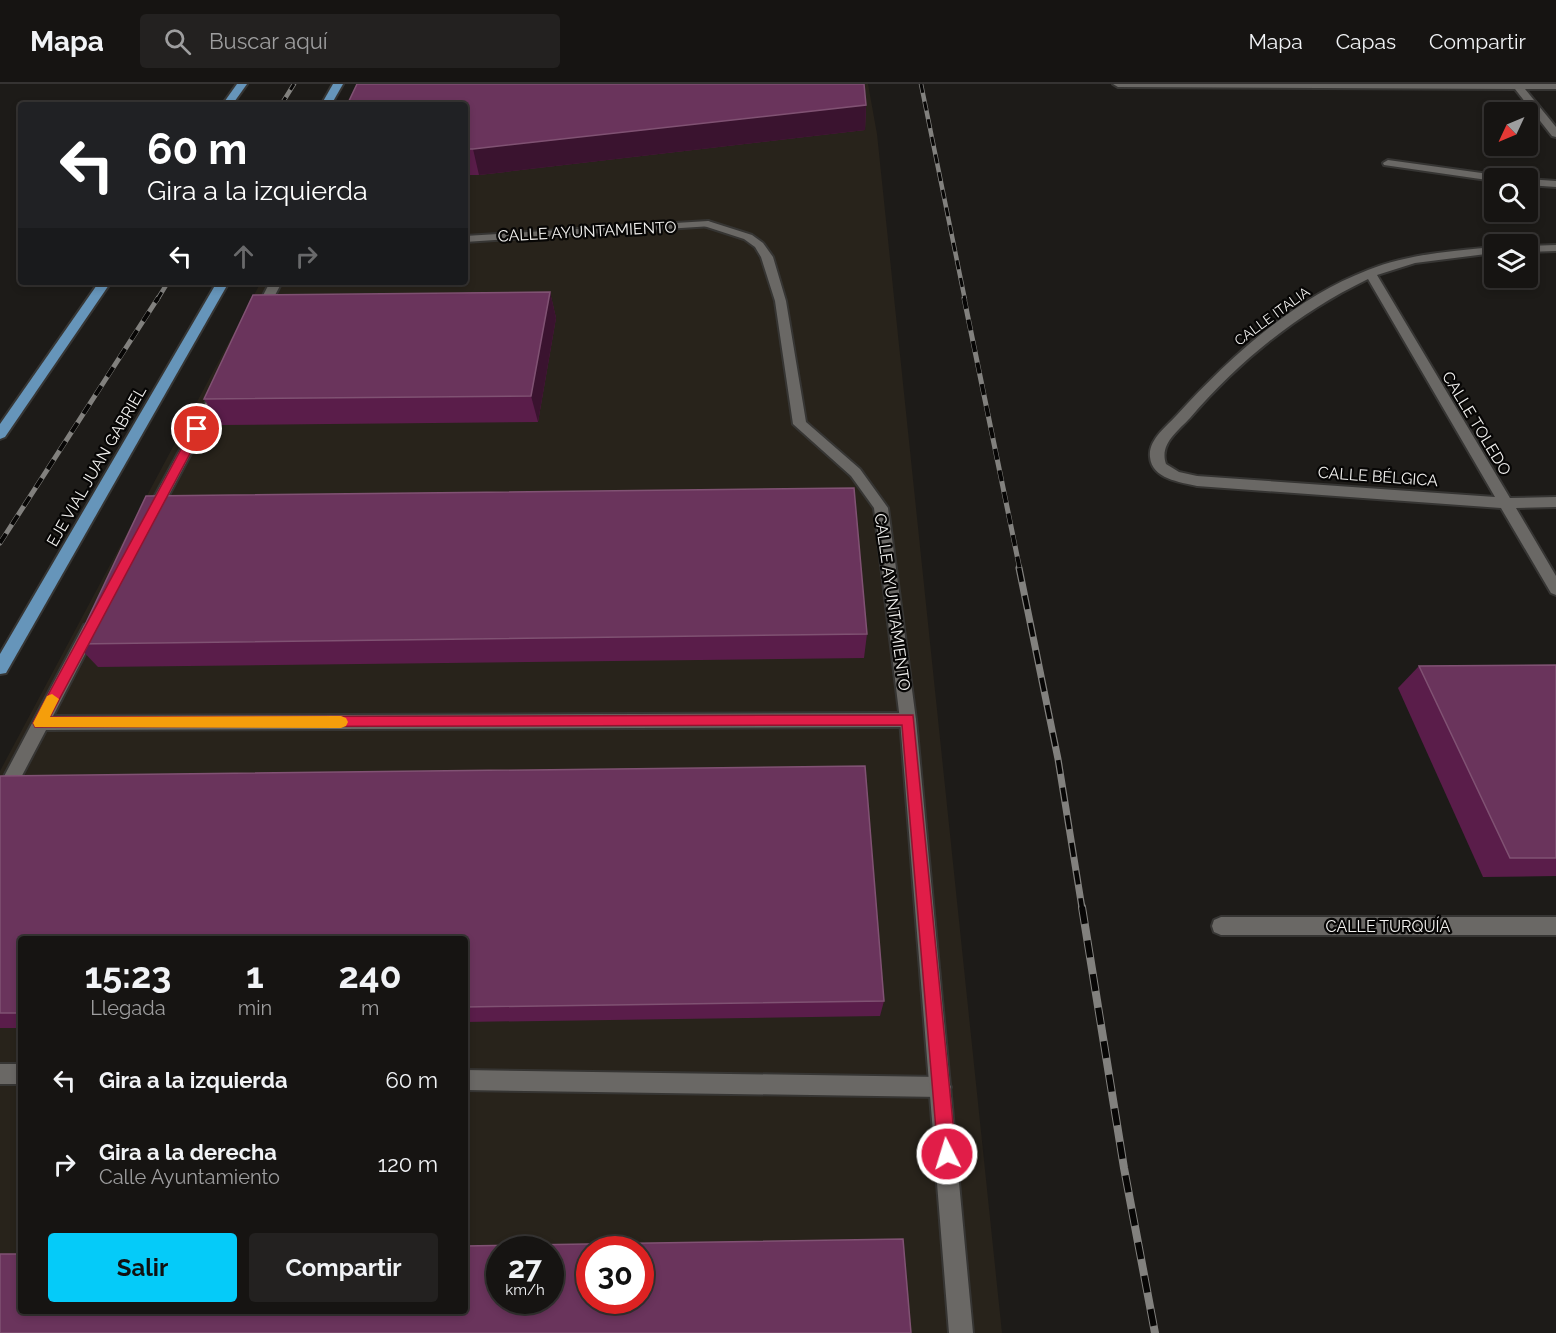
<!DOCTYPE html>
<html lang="es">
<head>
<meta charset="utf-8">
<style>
	body { margin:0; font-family:Raleway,sans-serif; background:#232120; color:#f1f3f6; height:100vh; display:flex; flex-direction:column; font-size:22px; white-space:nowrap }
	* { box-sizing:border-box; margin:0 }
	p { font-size:20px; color:#9e9e9f }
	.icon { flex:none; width:33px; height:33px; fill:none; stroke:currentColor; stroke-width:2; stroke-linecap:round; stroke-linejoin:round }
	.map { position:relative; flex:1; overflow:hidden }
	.sheet { position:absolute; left:18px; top:852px; width:450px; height:378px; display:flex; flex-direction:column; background:#161412; border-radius:6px; box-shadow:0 3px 9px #0003,0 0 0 2px #353332 }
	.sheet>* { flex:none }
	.guide { position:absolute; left:18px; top:18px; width:450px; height:183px; border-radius:6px; box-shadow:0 3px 9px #0003,0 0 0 2px #353332; background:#202124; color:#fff; overflow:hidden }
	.needle { width:39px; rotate:226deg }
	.controls { position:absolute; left:1484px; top:18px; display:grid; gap:12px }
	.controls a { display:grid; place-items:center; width:54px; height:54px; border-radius:6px; background:#161412; box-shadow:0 3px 9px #0003,0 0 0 2px #353332; font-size:30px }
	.speed { position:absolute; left:486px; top:1152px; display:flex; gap:12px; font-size:30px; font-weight:700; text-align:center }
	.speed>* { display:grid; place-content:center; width:78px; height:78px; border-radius:50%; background:#161412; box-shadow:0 3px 9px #0003,0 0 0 2px #353332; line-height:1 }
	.speed small { font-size:15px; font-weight:400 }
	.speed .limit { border:9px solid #d22; background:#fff; color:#111 }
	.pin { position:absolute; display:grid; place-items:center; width:51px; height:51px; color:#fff; margin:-26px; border:3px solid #fff; border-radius:50%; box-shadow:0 2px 6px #0007 }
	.me { position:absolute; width:66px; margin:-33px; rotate:355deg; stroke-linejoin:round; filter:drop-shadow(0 0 4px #0008) }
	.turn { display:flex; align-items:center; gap:21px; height:126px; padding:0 30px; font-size:27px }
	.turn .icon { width:78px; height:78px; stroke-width:2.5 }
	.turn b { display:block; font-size:42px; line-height:51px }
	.lanes { display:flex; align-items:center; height:57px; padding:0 30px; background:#0003; justify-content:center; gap:30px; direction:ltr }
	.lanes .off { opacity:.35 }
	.eta { display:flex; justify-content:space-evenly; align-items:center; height:102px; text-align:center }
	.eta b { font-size:36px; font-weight:700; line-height:42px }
	.button { display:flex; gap:12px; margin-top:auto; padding:12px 30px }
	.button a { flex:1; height:69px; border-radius:6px; background:#05cbf9; color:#111; font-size:24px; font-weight:700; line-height:69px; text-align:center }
	.button a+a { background:#232120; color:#f1f3f6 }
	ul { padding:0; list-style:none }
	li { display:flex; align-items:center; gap:18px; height:84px; padding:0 30px }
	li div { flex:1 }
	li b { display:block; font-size:22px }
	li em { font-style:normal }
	header { display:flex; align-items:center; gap:36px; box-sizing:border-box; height:84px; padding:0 30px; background:#161412; border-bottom:2px solid #353332 }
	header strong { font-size:28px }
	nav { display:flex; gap:33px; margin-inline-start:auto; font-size:21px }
	.search { width:420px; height:54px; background:#232120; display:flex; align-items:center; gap:15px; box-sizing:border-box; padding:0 21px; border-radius:6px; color:#9e9e9f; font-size:22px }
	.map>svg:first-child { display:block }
	.built { fill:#28231b; fill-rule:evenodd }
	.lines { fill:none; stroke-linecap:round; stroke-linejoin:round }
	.service-casing { stroke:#363533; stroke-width:4 }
	.minor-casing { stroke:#363533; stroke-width:4 }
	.primary-casing { stroke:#363533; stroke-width:4 }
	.service { fill:#6a6865; fill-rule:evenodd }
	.minor { fill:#6a6865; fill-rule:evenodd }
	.primary { fill:#6695ba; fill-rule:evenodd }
	.rail-far3-casing { stroke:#82817e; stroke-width:4.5 }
	.rail-far2-casing { stroke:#82817e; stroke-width:5 }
	.rail-far1-casing { stroke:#82817e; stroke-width:7 }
	.rail-casing { stroke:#82817e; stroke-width:8 }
	.rail-far3 { stroke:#070605; stroke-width:3; stroke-dasharray:9; stroke-linecap:butt }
	.rail-far2 { stroke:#070605; stroke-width:4; stroke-dasharray:11; stroke-linecap:butt }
	.rail-far1 { stroke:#070605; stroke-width:4.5; stroke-dasharray:14; stroke-linecap:butt }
	.rail { stroke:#070605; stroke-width:6; stroke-dasharray:17; stroke-linecap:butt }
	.wall { fill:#5a1d4a }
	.shaded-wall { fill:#3a132f }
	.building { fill:#6a345c; stroke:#805273; stroke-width:1.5; fill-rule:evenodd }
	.route { fill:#e11d48; stroke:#92132f; stroke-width:1.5 }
	.slow { fill:#f59e0b }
	.labels { text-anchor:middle; stroke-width:4.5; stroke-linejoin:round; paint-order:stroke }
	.far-street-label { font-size:14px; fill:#f3f2f0; stroke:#070605 }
	.street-label { font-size:16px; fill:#f3f2f0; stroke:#070605 }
</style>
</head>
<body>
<header>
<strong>Mapa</strong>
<div class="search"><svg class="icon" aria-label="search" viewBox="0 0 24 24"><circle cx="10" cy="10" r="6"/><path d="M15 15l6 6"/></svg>Buscar aquí</div>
<nav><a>Mapa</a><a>Capas</a><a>Compartir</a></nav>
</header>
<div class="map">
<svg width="1556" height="1249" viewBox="0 0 1556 1249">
	<rect width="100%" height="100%" fill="#1d1b18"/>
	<path class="built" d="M367,0H868L877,50L1002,1249H0V687L261,198H465V21ZM21,855H465V1227H21ZM500,1166H550V1216H500ZM590,1166H640V1216H590Z"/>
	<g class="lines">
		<defs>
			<g id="service">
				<polygon points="708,137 714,140 712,142 465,158 465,152"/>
				<polygon points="270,198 282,198 264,232 256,232 254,229"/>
				<polygon points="219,301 225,305 159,430 157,434 147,434 145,430 213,305"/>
				<polygon points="90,539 96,541 98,545 53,632 908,629 914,631 916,636 914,641 908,643 46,646 6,722 0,725 0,700 84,541"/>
				<rect x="0" y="980" width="21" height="20"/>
				<polygon points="465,986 941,993 948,996 951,1003 948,1010 941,1013 465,1006"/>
			</g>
			<g id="minor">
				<polygon points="1113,0 1556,0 1556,5 1525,5 1556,43 1556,53 1552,52 1515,5 1118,3"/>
				<polygon points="1388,76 1496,91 1501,94 1494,94 1494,97 1384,81 1383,79"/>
				<polygon points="1527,95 1556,97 1556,103 1527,101"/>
				<polygon points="708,137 752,151 763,159 773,173 786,217 806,338 860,385 888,424 916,636 973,1249 949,1249 900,636 874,424 851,392 793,340 775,217 761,173 755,163 744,155 704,142 702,140"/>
				<polygon points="1556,161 1556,167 1527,168 1527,162"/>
				<path d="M1494,163V169L1415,179L1377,191L1510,414L1556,413V423L1516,424L1556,492V511L1551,509L1501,424L1197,402C1180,398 1152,395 1150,373C1148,356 1167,342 1176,332C1230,273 1293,215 1368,186C1408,170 1452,167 1494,163ZM1368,195L1495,413L1197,392L1179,388L1166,380C1159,360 1178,347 1190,334C1240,276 1298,229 1368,195Z"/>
				<polygon points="1221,833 1556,833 1556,851 1221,851 1214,848 1212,842 1214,836"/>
			</g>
			<g id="primary">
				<polygon points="237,0 247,0 232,21 222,21"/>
				<polygon points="333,0 343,0 331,21 321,21"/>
				<polygon points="99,198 111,198 5,353 0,355 0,340"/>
				<polygon points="217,198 229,198 6,589 0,590 0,570"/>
			</g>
		</defs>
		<use href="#service" class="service-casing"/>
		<use href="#minor" class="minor-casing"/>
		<use href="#primary" class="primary-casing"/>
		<use href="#service" class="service"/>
		<use href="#minor" class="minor"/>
		<use href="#primary" class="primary"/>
		<defs>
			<g id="rail-far3">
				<polyline points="921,0 965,216"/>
				<polyline points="281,21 294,0"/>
				<polyline points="157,216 168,198"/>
			</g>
			<g id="rail-far2">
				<polyline points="964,214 1020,486"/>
				<polyline points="0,459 158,214"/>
			</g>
			<polyline id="rail-far1" points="1019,484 1058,675 1082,824"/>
			<polyline id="rail" points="1082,823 1124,1084 1155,1249"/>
		</defs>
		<use href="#rail-far3" class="rail-far3-casing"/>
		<use href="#rail-far2" class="rail-far2-casing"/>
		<use href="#rail-far1" class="rail-far1-casing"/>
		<use href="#rail" class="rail-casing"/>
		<use href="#rail-far3" class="rail-far3"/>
		<use href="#rail-far2" class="rail-far2"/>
		<use href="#rail-far1" class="rail-far1"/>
		<use href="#rail" class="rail"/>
	</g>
	<g class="wall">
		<polygon points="465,21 866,21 865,46 479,91 465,91"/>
		<polygon points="550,208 556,234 538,338 220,341 204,315"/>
		<polygon points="867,550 864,574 98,583 76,560"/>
		<polygon points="1556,581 1556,792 1483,793 1398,604 1419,582"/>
		<polygon points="0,692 884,917 880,932 465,938 465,855 21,855 21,944 0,944"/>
	</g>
	<g class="shaded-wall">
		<polygon points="866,21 865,46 479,91 473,65"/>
		<polygon points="550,208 556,234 538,338 531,312"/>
	</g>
	<g class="building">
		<polygon points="357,0 864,0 866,21 473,65 465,65 465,21 347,21"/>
		<polygon points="550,208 531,312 204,315 253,211"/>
		<polygon points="854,404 867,550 76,560 146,412"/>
		<polygon points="1556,581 1556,774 1510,774 1419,582"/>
		<polygon points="865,682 884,917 465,923 465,855 21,855 21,929 0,929 0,692"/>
		<path d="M903,1155L911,1249H0V1170H21V1227H465V1162ZM500,1166H550V1216H500ZM590,1166H640V1216H590Z"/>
	</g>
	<polygon class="route" points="197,341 203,345 50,633 913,631 956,1070 953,1077 947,1079 940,1077 938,1070 902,641 35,643 33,639 35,635 192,345"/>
	<polygon class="slow" points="52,610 59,615 50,633 341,632 346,634 348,638 346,642 341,644 35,643 33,639 47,612"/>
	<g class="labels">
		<g class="far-street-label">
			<text transform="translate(1272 232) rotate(-36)" y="5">CALLE ITALIA</text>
		</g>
		<g class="street-label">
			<text transform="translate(587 147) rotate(-3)" y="6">CALLE AYUNTAMIENTO</text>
			<text transform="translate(1477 339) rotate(59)" y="6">CALLE TOLEDO</text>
			<text transform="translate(96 382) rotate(-60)" y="6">EJE VIAL JUAN GABRIEL</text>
			<text transform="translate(1378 392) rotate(4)" y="6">CALLE BÉLGICA</text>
			<text transform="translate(893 518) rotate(82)" y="6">CALLE AYUNTAMIENTO</text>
			<text x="1388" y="848">CALLE TURQUÍA</text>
		</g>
	</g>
</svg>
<div class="controls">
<a><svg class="needle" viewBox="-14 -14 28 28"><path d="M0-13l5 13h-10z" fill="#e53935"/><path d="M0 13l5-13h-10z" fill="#9e9e9f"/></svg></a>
<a><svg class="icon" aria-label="search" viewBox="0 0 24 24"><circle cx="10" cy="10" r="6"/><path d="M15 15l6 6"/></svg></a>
<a><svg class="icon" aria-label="layers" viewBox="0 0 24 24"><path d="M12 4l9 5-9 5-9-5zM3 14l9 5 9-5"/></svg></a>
</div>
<div class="speed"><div>27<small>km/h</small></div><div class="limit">30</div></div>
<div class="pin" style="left:197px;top:345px;background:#d93025"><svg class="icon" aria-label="arrive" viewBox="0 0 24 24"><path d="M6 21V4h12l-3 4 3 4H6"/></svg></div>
<svg class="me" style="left:947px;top:1070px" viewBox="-20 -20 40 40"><circle r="17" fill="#e11d48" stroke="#fff" stroke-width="3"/><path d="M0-11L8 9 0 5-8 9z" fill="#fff"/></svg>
<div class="guide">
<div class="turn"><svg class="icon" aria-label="left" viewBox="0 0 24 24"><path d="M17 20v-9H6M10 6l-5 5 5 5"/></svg><div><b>60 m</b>Gira a la izquierda</div></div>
<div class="lanes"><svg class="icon" aria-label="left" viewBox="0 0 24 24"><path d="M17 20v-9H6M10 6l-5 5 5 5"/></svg><svg class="icon off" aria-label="ahead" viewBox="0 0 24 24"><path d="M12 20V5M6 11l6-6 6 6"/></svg><svg class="icon off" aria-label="right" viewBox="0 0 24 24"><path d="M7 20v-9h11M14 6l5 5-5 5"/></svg></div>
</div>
<section class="sheet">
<div class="eta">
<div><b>15:23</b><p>Llegada</p></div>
<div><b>1</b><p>min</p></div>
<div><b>240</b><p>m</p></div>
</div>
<ul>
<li><svg class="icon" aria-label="left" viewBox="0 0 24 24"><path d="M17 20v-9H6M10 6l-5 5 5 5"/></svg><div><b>Gira a la izquierda</b></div><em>60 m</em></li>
<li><svg class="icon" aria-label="right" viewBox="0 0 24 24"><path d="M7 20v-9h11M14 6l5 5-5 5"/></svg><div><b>Gira a la derecha</b><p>Calle Ayuntamiento</p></div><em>120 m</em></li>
</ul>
<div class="button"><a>Salir</a><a>Compartir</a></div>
</section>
</div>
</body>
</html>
